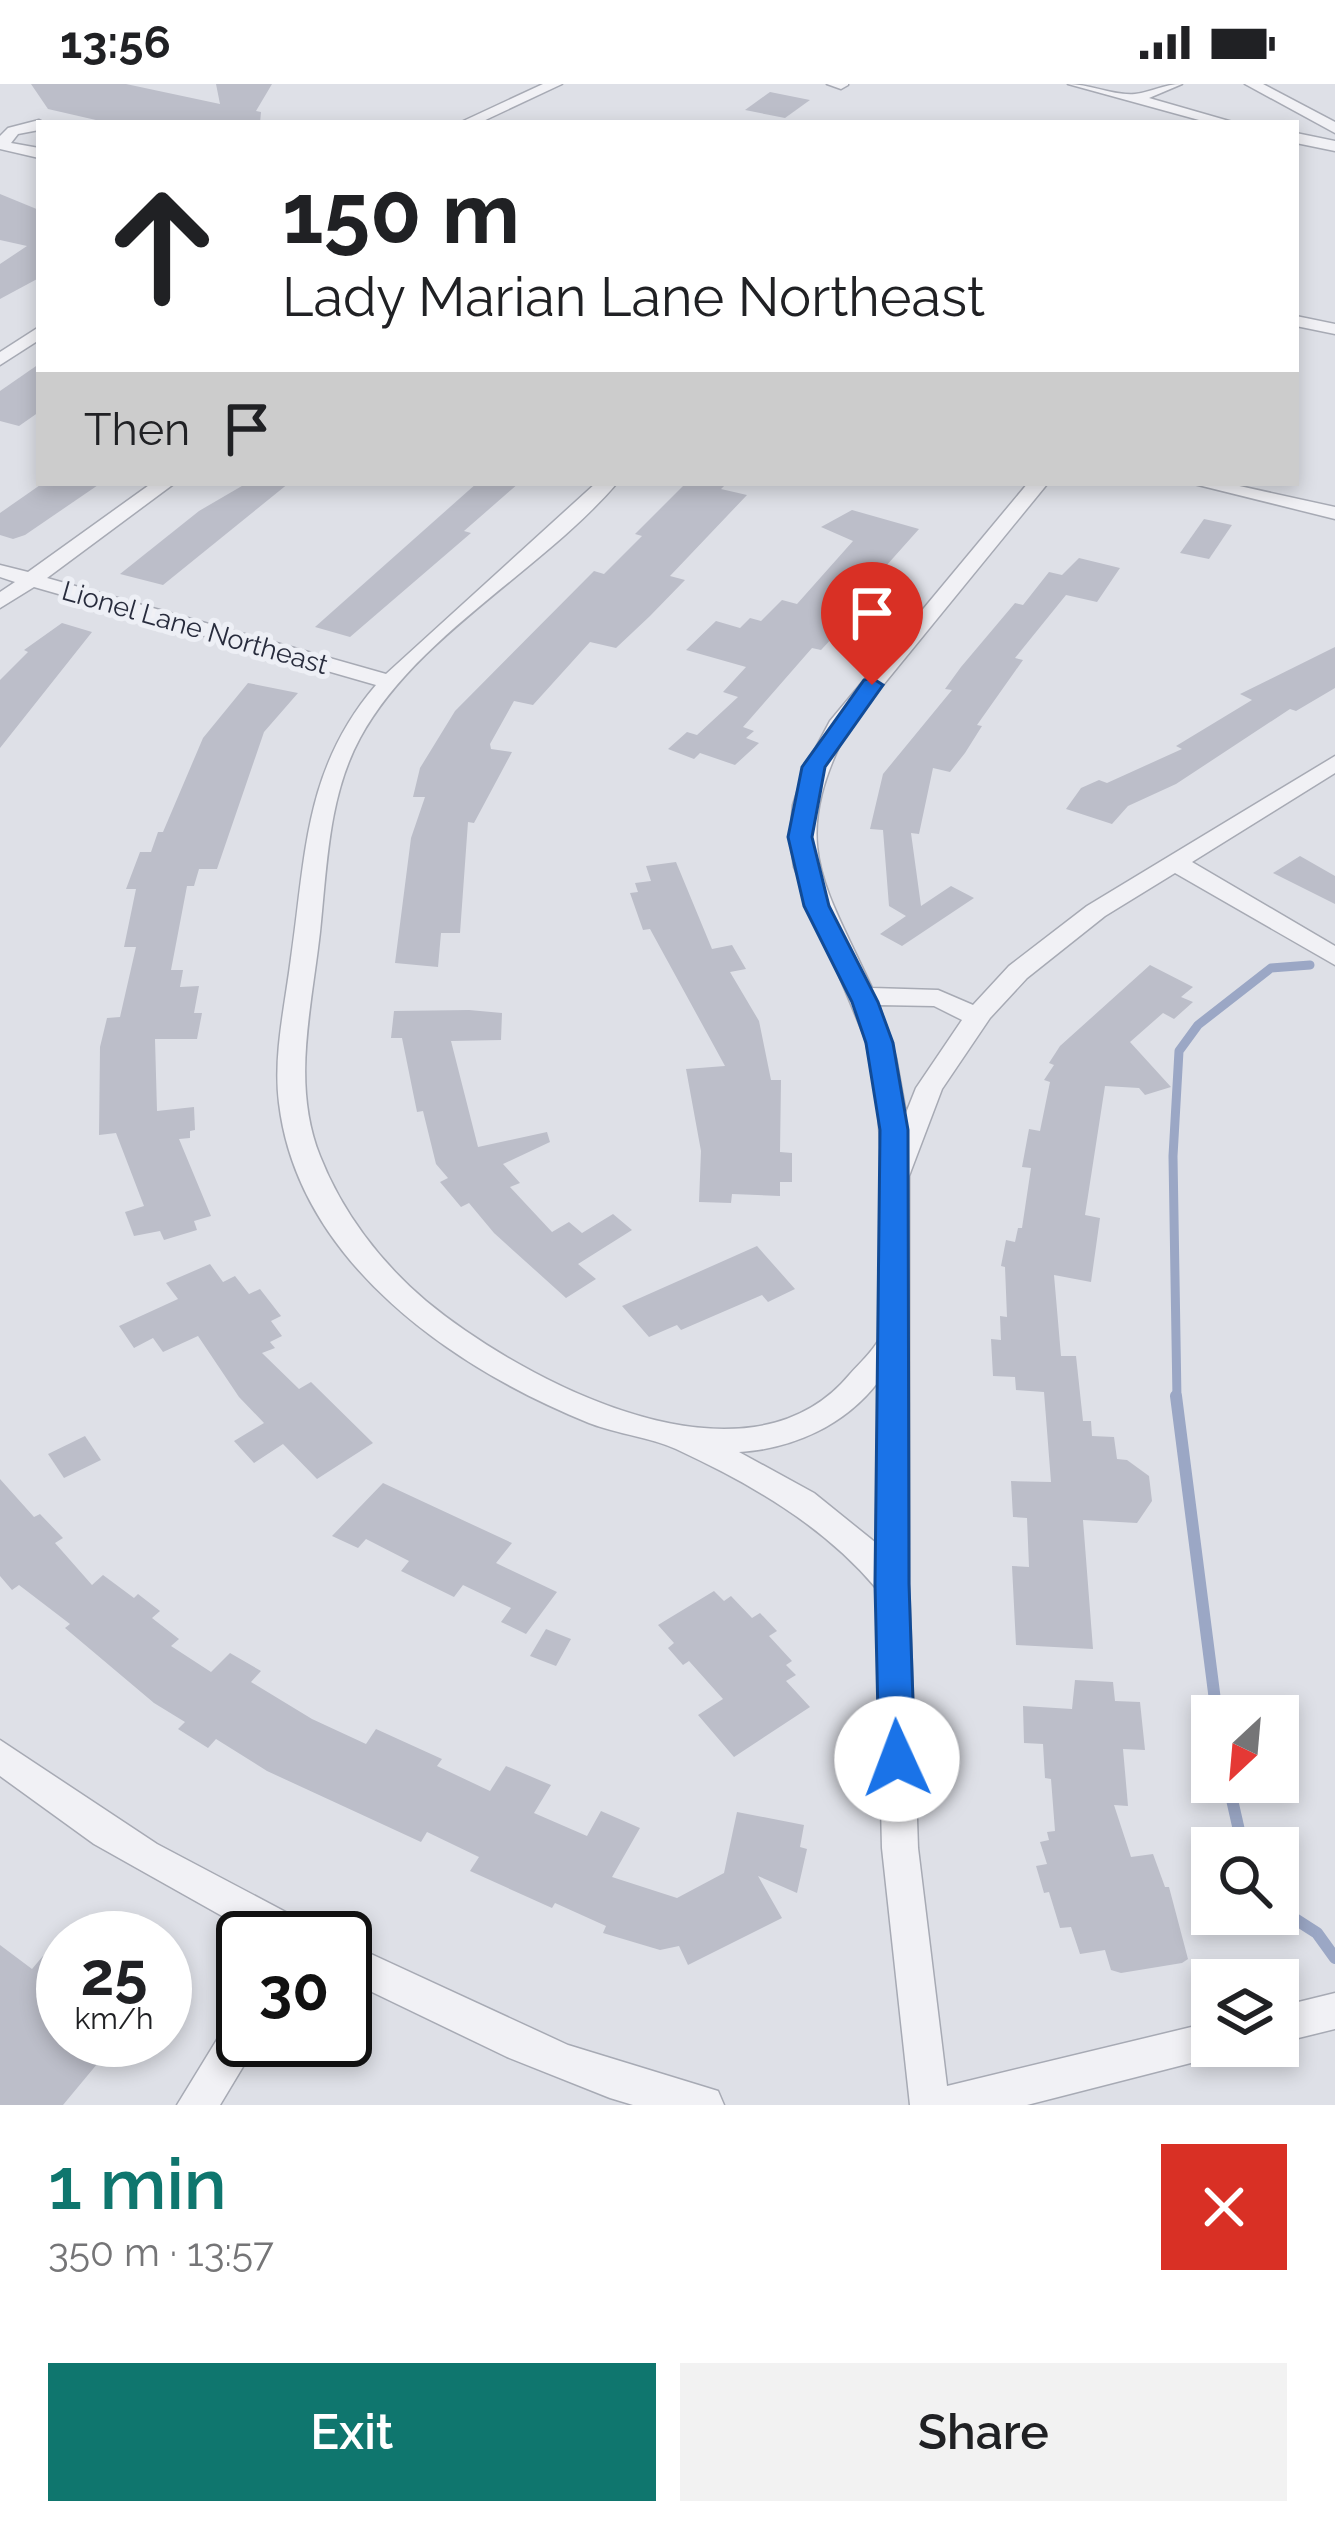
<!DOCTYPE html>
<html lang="en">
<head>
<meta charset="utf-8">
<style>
	body { margin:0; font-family:Raleway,sans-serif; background:#f2f2f2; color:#202124; height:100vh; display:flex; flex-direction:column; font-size:45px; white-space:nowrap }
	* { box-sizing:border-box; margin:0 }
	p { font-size:39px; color:#757577 }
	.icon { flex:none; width:66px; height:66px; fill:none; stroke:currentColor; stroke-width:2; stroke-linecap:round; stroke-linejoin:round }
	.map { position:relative; height:2021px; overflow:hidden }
	.panel { display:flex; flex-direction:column; background:#fff; flex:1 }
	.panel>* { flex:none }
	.top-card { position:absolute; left:36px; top:36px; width:1263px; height:366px; border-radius:0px; box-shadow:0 6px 18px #0003; background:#fff; color:#202124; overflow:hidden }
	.needle { width:78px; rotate:206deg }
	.tools { position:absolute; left:1191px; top:1611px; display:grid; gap:24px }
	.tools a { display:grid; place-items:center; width:108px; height:108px; border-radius:0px; background:#fff; box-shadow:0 6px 18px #0003; font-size:60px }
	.speed { position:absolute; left:36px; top:1827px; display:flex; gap:24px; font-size:60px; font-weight:700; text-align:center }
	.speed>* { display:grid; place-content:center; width:156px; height:156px; border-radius:50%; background:#fff; box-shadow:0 6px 18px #0003; line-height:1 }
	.speed small { font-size:30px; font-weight:400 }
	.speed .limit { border:6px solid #111; border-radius:18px; background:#fff; color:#111 }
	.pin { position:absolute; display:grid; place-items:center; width:102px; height:102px; color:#fff; margin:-123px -51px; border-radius:50% 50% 50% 0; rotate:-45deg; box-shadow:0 0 12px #0007 }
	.pin .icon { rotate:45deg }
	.me { position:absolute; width:132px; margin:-66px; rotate:358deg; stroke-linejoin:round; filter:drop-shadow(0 0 9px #0008) }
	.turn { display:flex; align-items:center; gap:42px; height:252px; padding:0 48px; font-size:54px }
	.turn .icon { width:156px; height:156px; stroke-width:2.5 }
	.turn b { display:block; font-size:84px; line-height:102px }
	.then { display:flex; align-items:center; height:114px; padding:0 48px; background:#0003; gap:24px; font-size:45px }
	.round { display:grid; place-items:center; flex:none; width:126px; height:126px; border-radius:0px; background:#f2f2f2 }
	.headline { display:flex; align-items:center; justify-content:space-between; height:204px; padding:0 48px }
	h1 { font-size:72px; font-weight:600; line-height:90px; color:#0f766e }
	.button { display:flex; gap:24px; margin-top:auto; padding:24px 48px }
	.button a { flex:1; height:138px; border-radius:0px; background:#0f766e; color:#fff; font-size:48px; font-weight:600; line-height:138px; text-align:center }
	.button a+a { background:#f2f2f2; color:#202124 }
	.status { display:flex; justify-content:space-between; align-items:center; height:84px; padding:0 60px; background:#fff; direction:ltr }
	.status svg { height:33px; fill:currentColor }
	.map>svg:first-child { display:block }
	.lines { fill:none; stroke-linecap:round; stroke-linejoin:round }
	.stream-far1 { stroke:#9ba7c5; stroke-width:9 }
	.stream { stroke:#9ba7c5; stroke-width:12 }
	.building { fill:#bcbec9 }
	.minor-casing { stroke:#a7aab4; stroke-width:3 }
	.minor { fill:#f1f1f5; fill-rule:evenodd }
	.route { fill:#1a73e8; stroke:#114b97; stroke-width:3 }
	.labels { text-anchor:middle; stroke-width:10; stroke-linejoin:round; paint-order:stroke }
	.far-street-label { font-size:27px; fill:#282c3d; stroke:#edeff5 }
</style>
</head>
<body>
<div class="status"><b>13:56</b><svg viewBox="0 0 49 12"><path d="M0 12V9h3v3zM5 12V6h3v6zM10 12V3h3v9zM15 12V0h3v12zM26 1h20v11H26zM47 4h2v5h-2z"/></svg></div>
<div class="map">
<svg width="1335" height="2021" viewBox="0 0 1335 2021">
	<rect width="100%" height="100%" fill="#dee0e7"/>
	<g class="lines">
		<polyline class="stream-far1" points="1177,1315 1173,1072 1179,967 1198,941 1271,884 1310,881"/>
		<g class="stream">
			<polyline points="1176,1312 1217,1632"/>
			<polyline points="1228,1698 1243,1764"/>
			<polyline points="1278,1824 1317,1849 1335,1874"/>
		</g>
	</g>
	<g class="building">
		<polygon points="31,0 126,0 220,20 216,0 272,0 256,27 261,28 260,39 109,39 48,25"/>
		<polygon points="770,8 810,16 785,34 745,26"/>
		<polygon points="0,110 39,126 39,194 0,215 0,180 27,162 0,156"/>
		<polygon points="39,280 39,328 19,342 0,337 0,307"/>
		<polygon points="43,399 101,399 25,451 13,455 0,451 0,429"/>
		<polygon points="247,399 289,399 163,501 120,490 199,427"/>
		<polygon points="477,399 519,399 464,447 471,449 350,553 315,543"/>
		<polygon points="727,399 721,405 747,411 670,492 685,496 650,532 616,564 590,558 533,621 514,617 490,660 491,665 512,668 474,739 468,738 460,849 441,849 438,883 395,879 411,754 425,713 413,713 420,684 455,627 594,487 604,490 642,452 635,450 685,400"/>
		<polygon points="852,426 919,445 844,529 853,532 821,566 812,564 743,643 754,647 746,654 759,659 735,681 700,669 694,675 668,665 687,648 697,651 738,613 723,608 746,583 686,566 716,537 740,544 750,534 761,537 782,516 797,520 853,457 821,443"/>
		<polygon points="1204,435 1232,441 1209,475 1180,469"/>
		<polygon points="1079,474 1120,484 1097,518 1066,511 1015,574 1023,576 977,641 982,642 965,669 950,688 933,684 919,750 911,749 921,822 951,802 974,814 902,862 880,850 906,832 889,822 883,746 870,745 883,690 952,606 945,605 961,583 1015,519 1023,521 1049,488 1062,491"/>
		<polygon points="62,539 92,548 0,664 0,596 28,568 24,566"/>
		<polygon points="1335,563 1335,604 1296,627 1290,625 1176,700 1128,722 1112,740 1066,725 1081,704 1099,696 1107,699 1182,665 1176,662 1252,616 1240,610"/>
		<polygon points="248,599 298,609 264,648 217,785 199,785 194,802 187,802 171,886 183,886 180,903 199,902 194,929 202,929 197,955 155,955 157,1027 194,1023 195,1046 190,1047 190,1054 179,1055 211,1132 194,1137 197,1146 164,1156 160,1147 134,1152 125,1128 144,1122 116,1049 99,1051 100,963 107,934 120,933 136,863 124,863 136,805 126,805 140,768 151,768 158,748 163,748 203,654"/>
		<polygon points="1300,772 1335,792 1335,820 1273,789"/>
		<polygon points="676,778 712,865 732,861 746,885 730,888 759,937 771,996 781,996 780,1068 792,1069 792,1098 780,1098 780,1112 732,1110 731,1119 699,1118 701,1067 686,985 725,982 650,845 643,846 630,809 638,808 635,799 651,797 646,782"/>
		<polygon points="1150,881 1193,903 1181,913 1193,918 1174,935 1163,929 1130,958 1171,1003 1145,1011 1139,1004 1105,1002 1085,1131 1100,1134 1091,1198 1054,1191 1061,1272 1076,1272 1083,1337 1091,1337 1092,1352 1114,1353 1117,1375 1127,1376 1149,1392 1152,1417 1137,1439 1083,1436 1093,1565 1016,1561 1012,1482 1029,1483 1027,1434 1013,1433 1011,1397 1051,1398 1044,1308 1016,1306 1015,1293 993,1292 991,1255 1001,1256 1000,1232 1007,1233 1005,1183 1001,1182 1006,1156 1015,1158 1018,1144 1022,1144 1031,1084 1022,1083 1029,1045 1040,1047 1050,998 1044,996 1054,981 1049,979 1060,962"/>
		<polygon points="469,926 502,929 501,956 451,957 478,1063 547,1048 550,1058 503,1080 520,1099 510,1103 552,1148 569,1138 582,1149 613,1130 632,1146 578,1180 596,1195 566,1214 494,1149 469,1119 461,1123 440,1098 448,1094 436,1080 423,1027 417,1028 402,954 391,954 394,927"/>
		<polygon points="757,1162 795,1205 768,1218 762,1211 681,1246 677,1241 649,1253 622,1222"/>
		<polygon points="210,1180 223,1198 235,1192 249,1210 260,1205 281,1232 271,1237 282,1252 270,1258 275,1264 262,1269 299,1305 311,1298 373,1359 317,1395 283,1360 254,1379 234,1357 264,1339 239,1313 198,1252 163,1268 153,1254 134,1264 119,1242 178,1215 166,1199"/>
		<polygon points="85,1352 101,1376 64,1394 48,1370"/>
		<polygon points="0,1395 34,1433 40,1430 63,1454 55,1459 92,1501 103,1491 134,1514 138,1510 160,1527 152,1534 179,1555 171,1562 211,1588 230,1569 261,1587 251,1598 312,1635 366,1660 376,1645 442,1675 437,1682 490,1707 506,1682 551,1701 534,1729 587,1752 601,1727 640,1744 612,1793 677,1814 724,1789 737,1728 804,1741 800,1763 807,1765 797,1809 758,1792 782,1834 688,1881 679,1862 660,1866 603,1849 606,1842 555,1819 552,1824 470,1787 479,1773 427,1748 421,1758 267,1687 216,1655 208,1664 178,1645 185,1638 154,1619 65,1544 70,1540 19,1501 12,1506 0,1492"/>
		<polygon points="383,1399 512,1459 496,1479 557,1508 526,1550 501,1538 511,1524 463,1501 454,1513 401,1487 409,1477 366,1455 358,1464 332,1452"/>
		<polygon points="714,1507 724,1517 731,1512 752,1534 760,1529 777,1547 769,1552 792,1577 786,1581 796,1591 786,1597 810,1623 734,1673 698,1631 723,1615 689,1577 683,1581 668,1564 674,1559 658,1541"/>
		<polygon points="546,1545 571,1555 556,1582 530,1572"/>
		<polygon points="1075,1596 1113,1598 1115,1617 1140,1618 1145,1666 1123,1665 1128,1722 1114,1721 1131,1773 1153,1770 1165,1803 1169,1803 1188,1875 1182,1879 1121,1889 1111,1886 1105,1866 1080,1870 1071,1843 1060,1844 1049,1808 1044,1809 1036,1782 1047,1780 1040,1758 1049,1756 1047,1748 1055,1747 1051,1695 1045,1694 1043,1660 1024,1659 1023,1622 1072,1625"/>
		<polygon points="0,1861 32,1885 43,1872 63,1885 63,1956 117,1956 63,2021 0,2021"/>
	</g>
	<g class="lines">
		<defs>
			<g id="minor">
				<polygon points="543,0 562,0 479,39 459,39"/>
				<polygon points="827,0 848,0 848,1 841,5"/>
				<path d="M1068,0C1089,0 1115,12 1135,10C1152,8 1164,0 1182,0L1149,14L1236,39H1210Z"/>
				<polygon points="1245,0 1263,0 1335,38 1335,49"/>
				<polygon points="39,36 45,39 39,39 39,46 18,50 11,59 39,64 39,74 0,65 0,52 8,44"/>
				<polygon points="1296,49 1335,57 1335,67 1296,59"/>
				<polygon points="1296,232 1335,240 1335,250 1296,242"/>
				<polygon points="39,243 39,256 0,281 0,268"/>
				<path d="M152,399H175L47,494L386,590L596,399H617C542,487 416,551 360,654C328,713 327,783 320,848C312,922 291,1000 320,1072C342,1128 380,1178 426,1217C523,1297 746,1416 850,1290C858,1281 874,1266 879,1255C885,1239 881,1118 881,1092L886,1078L881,1071L877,1012L865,954L794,783L790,753L793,721L805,684L830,637L1028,399H1048L848,644C789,760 822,795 872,904L938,906L973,921L1009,882L1087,822L1335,672V689L1192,778L1335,862V881L1175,789L1105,832L1027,894L990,934L942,1005L909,1092V1500L918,1764L947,2002L1212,1938V1962H1229L1226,1970L1027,2021H910L882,1764L876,1504C822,1440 749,1399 676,1365C650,1353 617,1350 589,1339C453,1284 298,1178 279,1019C273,971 285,922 291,874C306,771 304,685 376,601L34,503L0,524V508L15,498L0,493V481L28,488ZM879,921L934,922L962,936L916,1004L906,1029L896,974ZM878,1298L876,1459L814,1409L739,1368C793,1365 845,1341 878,1298Z"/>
				<polygon points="1190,399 1226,399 1335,423 1335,435"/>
				<polygon points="0,1656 157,1760 312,1842 318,1854 261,1854 247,1846 94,1760 0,1692"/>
				<polygon points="345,1858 568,1961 718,2007 724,2021 633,2021 610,2014 507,1973 345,1895"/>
				<polygon points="1335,1909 1335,1945 1278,1959 1278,1923"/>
				<polygon points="243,1931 243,1956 259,1956 220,2021 177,2021 229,1936"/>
			</g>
		</defs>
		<use href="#minor" class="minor-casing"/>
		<use href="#minor" class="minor"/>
	</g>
	<polygon class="route" points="872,594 883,601 825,683 812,753 829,822 878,918 893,959 908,1046 909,1500 915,1675 910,1686 897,1690 884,1686 879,1675 875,1500 880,1046 866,959 852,918 804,822 788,753 802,683 864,596"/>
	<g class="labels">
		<g class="far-street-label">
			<text transform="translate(195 544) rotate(16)" y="9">Lionel Lane Northeast</text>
		</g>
	</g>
</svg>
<div class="tools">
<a><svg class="needle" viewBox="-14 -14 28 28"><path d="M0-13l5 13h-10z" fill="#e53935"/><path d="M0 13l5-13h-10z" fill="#757577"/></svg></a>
<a><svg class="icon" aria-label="search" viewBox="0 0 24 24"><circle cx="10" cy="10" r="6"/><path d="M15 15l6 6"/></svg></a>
<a><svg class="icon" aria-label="layers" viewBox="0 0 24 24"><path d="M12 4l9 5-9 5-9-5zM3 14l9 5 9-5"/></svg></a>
</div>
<div class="speed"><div>25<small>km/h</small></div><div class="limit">30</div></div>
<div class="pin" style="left:872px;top:601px;background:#d93025"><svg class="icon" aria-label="arrive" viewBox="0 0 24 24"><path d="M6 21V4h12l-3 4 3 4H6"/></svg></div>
<svg class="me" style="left:897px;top:1675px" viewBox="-20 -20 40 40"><circle r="19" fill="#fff"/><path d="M0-13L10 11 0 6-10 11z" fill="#1a73e8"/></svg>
<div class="top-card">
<div class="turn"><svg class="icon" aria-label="ahead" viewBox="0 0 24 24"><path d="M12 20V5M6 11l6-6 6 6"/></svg><div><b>150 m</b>Lady Marian Lane Northeast</div></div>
<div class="then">Then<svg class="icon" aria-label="arrive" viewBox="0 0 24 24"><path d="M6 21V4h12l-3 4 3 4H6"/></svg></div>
</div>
</div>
<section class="panel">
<div class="headline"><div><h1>1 min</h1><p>350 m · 13:57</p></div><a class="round" style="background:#d93025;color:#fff"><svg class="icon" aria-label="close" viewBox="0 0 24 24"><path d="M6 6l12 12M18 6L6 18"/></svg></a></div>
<div class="button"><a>Exit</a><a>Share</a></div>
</section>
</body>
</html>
